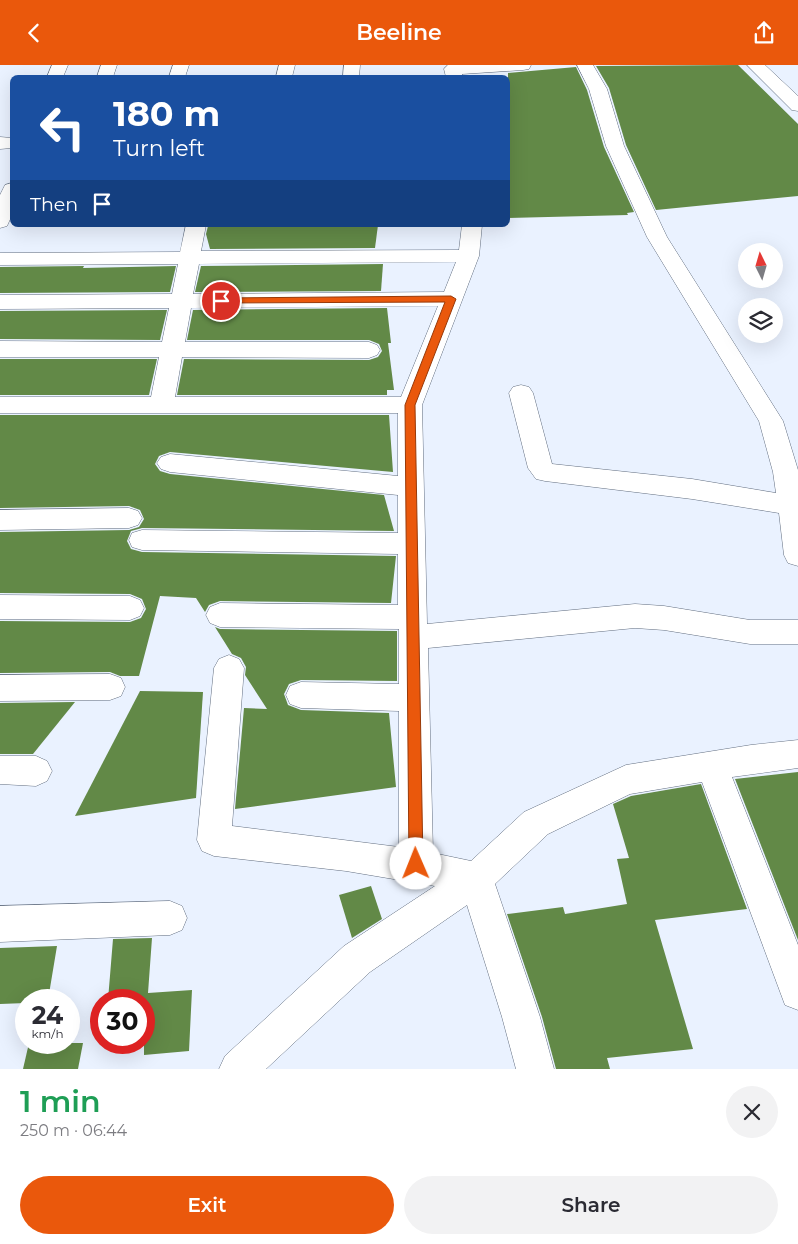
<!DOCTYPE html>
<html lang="en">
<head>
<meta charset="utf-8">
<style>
	body { margin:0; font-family:Montserrat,sans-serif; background:#f2f2f3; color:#2b2b33; height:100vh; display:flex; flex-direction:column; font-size:19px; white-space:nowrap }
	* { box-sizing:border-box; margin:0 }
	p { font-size:16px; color:#7c7c81 }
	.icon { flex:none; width:28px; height:28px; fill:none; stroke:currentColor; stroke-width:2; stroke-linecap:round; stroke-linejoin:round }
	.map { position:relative; height:1004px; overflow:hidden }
	.drawer { display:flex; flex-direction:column; background:#fff; flex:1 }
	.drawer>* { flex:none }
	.guide { position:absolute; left:10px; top:10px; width:500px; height:152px; border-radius:8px; box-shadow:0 5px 20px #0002; background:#1a4fa0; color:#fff; overflow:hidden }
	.needle { width:32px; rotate:355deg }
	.controls { position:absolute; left:738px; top:178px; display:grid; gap:10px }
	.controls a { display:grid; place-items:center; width:45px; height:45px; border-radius:50%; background:#fff; box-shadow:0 5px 20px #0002; font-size:25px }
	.speed { position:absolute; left:15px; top:924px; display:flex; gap:10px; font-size:25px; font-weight:700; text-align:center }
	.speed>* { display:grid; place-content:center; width:65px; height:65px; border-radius:50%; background:#fff; box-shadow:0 5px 20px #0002; line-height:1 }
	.speed small { font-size:12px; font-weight:400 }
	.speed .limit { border:8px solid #d22; background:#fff; color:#111 }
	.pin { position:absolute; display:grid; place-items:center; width:42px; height:42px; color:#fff; margin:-21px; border:2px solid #fff; border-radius:50%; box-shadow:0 1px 5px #0007 }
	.me { position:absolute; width:55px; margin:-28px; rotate:359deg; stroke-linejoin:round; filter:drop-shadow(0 0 4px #0008) }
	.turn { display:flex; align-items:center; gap:18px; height:105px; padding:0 20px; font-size:22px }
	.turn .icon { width:65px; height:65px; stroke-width:2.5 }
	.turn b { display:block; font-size:35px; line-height:42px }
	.then { display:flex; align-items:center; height:48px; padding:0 20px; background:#0003; gap:10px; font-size:19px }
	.round { display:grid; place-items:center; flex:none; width:52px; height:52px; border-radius:26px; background:#f2f2f3 }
	.overview { display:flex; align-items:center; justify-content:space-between; height:85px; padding:0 20px }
	h1 { font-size:30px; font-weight:600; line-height:38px; color:#1e9e55 }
	.button { display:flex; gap:10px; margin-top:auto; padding:10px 20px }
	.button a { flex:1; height:58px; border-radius:30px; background:#ea580c; color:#fff; font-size:20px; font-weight:600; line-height:58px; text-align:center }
	.button a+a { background:#f2f2f3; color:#2b2b33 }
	header { display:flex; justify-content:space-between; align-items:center; height:65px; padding:0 20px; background:#ea580c; color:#fff; font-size:22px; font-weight:600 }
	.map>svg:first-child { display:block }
	.building { fill:#628947 }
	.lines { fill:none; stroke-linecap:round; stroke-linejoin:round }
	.minor-casing { stroke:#626e80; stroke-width:1 }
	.minor { fill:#fff; fill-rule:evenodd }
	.route { fill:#ea580c; stroke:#983908 }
</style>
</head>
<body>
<header><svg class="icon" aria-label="back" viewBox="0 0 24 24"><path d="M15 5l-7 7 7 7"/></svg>Beeline<svg class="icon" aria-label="share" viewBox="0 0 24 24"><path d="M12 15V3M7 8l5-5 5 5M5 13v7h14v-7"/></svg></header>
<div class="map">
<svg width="798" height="1004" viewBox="0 0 798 1004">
	<rect width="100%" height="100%" fill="#eaf2ff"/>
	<g class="building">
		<polygon points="738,0 798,59 798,131 656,145 626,80 609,23 596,1"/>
		<polygon points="576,2 587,25 604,82 634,147 627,148 628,150 508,153 508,8"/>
		<polygon points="378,160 375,183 210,184 206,169 208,161"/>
		<polygon points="383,199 381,226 195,227 201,201"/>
		<polygon points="84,201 83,203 176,201 170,227 0,228 0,202"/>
		<polygon points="387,243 391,278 388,278 394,325 387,325 387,330 177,330 184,294 369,295 378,292 382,286 379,279 369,275 187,275 193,245"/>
		<polygon points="167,245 160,275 0,274 0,246"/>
		<polygon points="0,294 157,294 149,330 0,330"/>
		<polygon points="0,350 389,350 393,407 170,387 159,391 155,399 160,406 170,409 384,430 394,466 142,463 131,466 127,476 131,484 142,487 396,491 391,538 220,536 209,540 205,547 196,533 160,531 139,611 120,611 110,607 0,608 0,556 130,557 141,553 146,544 142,534 130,529 0,528 0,467 129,465 139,462 144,454 140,445 129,441 0,443"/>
		<polygon points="215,562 220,564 397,566 397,616 301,615 289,619 284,629 288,640 301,645 389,648 396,722 235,744 244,643 267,644 245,610 246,602 241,593 232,589"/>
		<polygon points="140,626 203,627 196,733 75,751"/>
		<polygon points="75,637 33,689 0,689 0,638"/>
		<polygon points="798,707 798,875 735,714"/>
		<polygon points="701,719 747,844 655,855 693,984 607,993 610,1004 556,1004 542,952 507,849 563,842 565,849 627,839 617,794 629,793 613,739 631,731"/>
		<polygon points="371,821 382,854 352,873 339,830"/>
		<polygon points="152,873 148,928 192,925 189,986 144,990 144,935 108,935 113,874"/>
		<polygon points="57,881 48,935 26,935 26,938 0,939 0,883"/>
		<polygon points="29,978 83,978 78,1004 23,1004"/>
	</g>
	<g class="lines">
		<defs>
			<g id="minor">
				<polygon points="52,0 68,0 63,12 47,12"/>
				<polygon points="101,0 117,0 113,12 97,12"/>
				<polygon points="173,0 189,0 185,12 169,12"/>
				<polygon points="279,0 295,0 292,12 276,12"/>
				<polygon points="344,0 360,0 359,12 343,12"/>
				<polygon points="448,0 531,0 529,4 523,5 462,9 462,12 446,12 444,4"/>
				<polygon points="577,0 593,0 607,24 624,81 667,172 783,356 798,405 798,501 788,498 784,490 779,448 692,434 545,416 536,414 528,403 509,328 513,322 521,320 529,322 533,328 552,399 692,414 776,428 773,407 759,356 647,172 606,81 589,24"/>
				<polygon points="747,0 765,0 798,31 798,46 792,45"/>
				<polygon points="0,72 12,73 12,83 0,84"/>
				<polygon points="12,118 12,150 7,161 0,163 0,130 5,120"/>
				<path d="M186,160H206L201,186L459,185L462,160H482L479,191L422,340L427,559L635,539L664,541L750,555H798V579H750L664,565L635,563L428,583L433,788L471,796L524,747L626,700L751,680L798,675V703L732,712L798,880V945L785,940L702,717L630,729L548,769L495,819L540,952L554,1004H516L502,952L467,840L370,907L266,1004H219L225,991L344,881L435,821L346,806L214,791L202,786L197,775L214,603L219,594L229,590L239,594L244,603L232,761L399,782V646L301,643L290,639L286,630L290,621L301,617L399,619V564L220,562L210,558L206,550L210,542L220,538L398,540V489L142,485L132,482L129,475L132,468L142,465L398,468V430L170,407L161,404L157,398L161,392L170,389L398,411V348H0V332H151L159,292H0V276L162,277L169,243L0,244V230L172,229L178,199L0,200V188L180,187ZM456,197L444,227L193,229L199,199ZM438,241L401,332H175L182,292L369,293L377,290L380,285L377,280L369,277H185L191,243Z"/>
				<polygon points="129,443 138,446 142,453 138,460 129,463 0,465 0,445"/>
				<polygon points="0,530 130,531 140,535 144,543 140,551 130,555 0,554"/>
				<polygon points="110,609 121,613 125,622 121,631 110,635 0,636 0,610"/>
				<polygon points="0,691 36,691 47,696 52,706 47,716 36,721 0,719"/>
				<polygon points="170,836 182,841 187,853 182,865 170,870 0,877 0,841"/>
			</g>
		</defs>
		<use href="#minor" class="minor-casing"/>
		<use href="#minor" class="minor"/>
	</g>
	<polygon class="route" points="451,231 456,234 415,340 423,799 421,804 416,806 411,804 409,799 405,340 445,237 221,238 216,236 221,233"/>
</svg>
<div class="controls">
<a><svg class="needle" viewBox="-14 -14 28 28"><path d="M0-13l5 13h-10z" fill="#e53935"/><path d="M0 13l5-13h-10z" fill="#7c7c81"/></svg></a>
<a><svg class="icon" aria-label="layers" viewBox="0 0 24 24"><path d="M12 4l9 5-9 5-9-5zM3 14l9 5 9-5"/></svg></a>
</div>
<div class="speed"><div>24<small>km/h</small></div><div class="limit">30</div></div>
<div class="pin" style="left:221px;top:236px;background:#d93025"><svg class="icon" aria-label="arrive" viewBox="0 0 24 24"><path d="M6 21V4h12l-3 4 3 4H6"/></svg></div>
<svg class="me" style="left:416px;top:799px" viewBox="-20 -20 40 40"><circle r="19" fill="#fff"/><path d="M0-13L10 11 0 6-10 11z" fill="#ea580c"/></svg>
<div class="guide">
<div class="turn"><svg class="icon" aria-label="left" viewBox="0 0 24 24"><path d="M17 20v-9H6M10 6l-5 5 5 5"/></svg><div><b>180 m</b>Turn left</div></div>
<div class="then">Then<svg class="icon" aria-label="arrive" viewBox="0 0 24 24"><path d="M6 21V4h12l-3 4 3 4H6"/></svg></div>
</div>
</div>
<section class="drawer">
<div class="overview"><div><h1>1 min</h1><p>250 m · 06:44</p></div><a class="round"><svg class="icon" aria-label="close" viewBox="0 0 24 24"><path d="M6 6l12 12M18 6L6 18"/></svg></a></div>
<div class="button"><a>Exit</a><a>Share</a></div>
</section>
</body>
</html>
